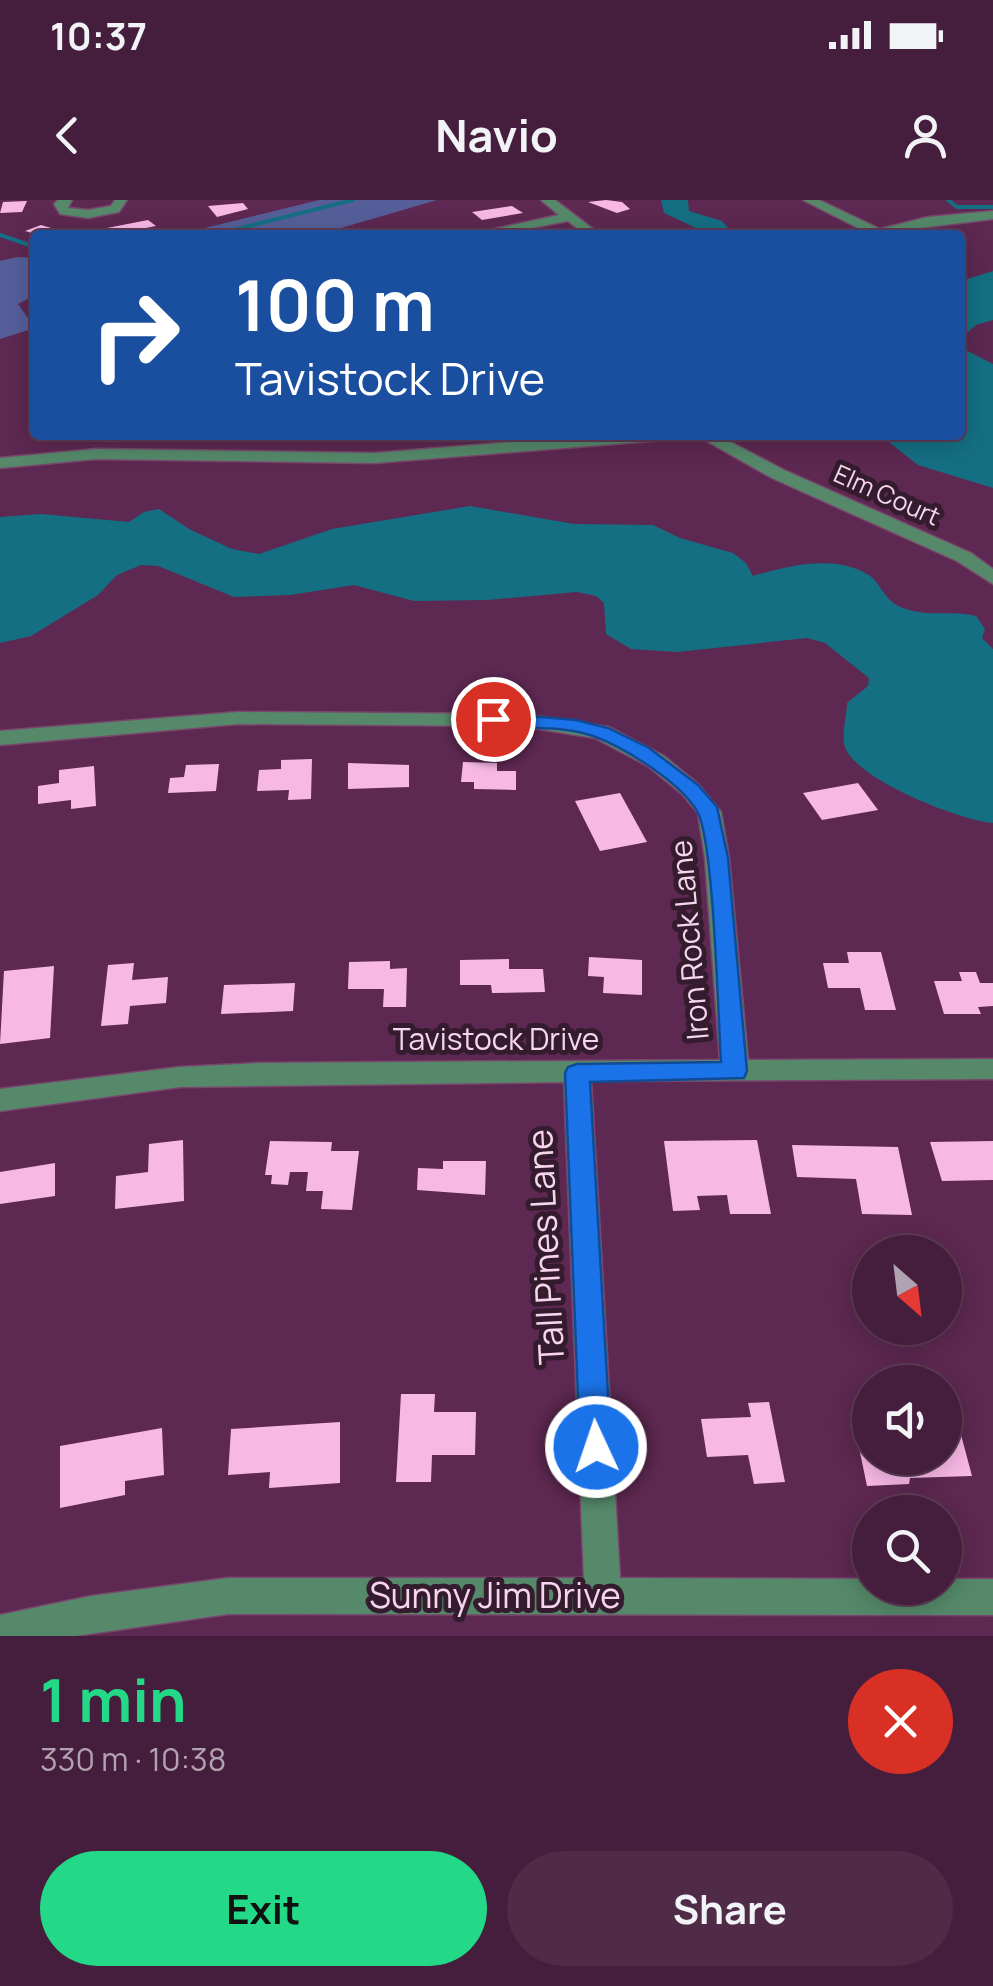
<!DOCTYPE html>
<html lang="en">
<head>
<meta charset="utf-8">
<style>
	body { margin:0; font-family:Manrope,sans-serif; background:#502b48; color:#f1f3f6; height:100vh; display:flex; flex-direction:column; font-size:38px; white-space:nowrap }
	* { box-sizing:border-box; margin:0 }
	p { font-size:32px; color:#b0a2b0 }
	.icon { flex:none; width:55px; height:55px; fill:none; stroke:currentColor; stroke-width:2; stroke-linecap:round; stroke-linejoin:round }
	.map { position:relative; height:1436px; overflow:hidden }
	.sheet { display:flex; flex-direction:column; background:#461e3d; flex:1 }
	.sheet>* { flex:none }
	.guide { position:absolute; left:30px; top:30px; width:935px; height:210px; border-radius:10px; box-shadow:0 5px 25px #0003,0 0 0 2px #5e3c57; background:#1a4fa0; color:#fff; overflow:hidden }
	.needle { width:65px; rotate:152deg }
	.buttons { position:absolute; left:852px; top:1035px; display:grid; gap:20px }
	.buttons a { display:grid; place-items:center; width:110px; height:110px; border-radius:50%; background:#461e3d; box-shadow:0 5px 25px #0003,0 0 0 2px #5e3c57; font-size:50px }
	.pin { position:absolute; display:grid; place-items:center; width:85px; height:85px; color:#fff; margin:-42px; border:5px solid #fff; border-radius:50%; box-shadow:0 2px 10px #0007 }
	.me { position:absolute; width:110px; margin:-55px; rotate:357deg; stroke-linejoin:round; filter:drop-shadow(0 0 8px #0008) }
	.turn { display:flex; align-items:center; gap:35px; height:210px; padding:0 40px; font-size:45px }
	.turn .icon { width:130px; height:130px; stroke-width:2.5 }
	.turn b { display:block; font-size:70px; line-height:85px }
	.round { display:grid; place-items:center; flex:none; width:105px; height:105px; border-radius:52px; background:#502b48 }
	.headline { display:flex; align-items:center; justify-content:space-between; height:170px; padding:0 40px }
	h1 { font-size:60px; font-weight:700; line-height:75px; color:#23d886 }
	.cta { display:flex; gap:20px; margin-top:auto; padding:20px 40px }
	.cta a { flex:1; height:115px; border-radius:60px; background:#23d886; color:#111; font-size:40px; font-weight:700; line-height:115px; text-align:center }
	.cta a+a { background:#502b48; color:#f1f3f6 }
	.status { display:flex; justify-content:space-between; align-items:center; height:70px; padding:0 50px; background:#461e3d; direction:ltr }
	.status svg { height:28px; fill:currentColor }
	header { display:flex; justify-content:space-between; align-items:center; height:130px; padding:0 40px; background:#461e3d; font-size:45px; font-weight:700 }
	.map>svg:first-child { display:block }
	.green { fill:#565e9a }
	.water { fill:#156f83 }
	.lines { fill:none; stroke-linecap:round; stroke-linejoin:round }
	.stream { stroke:#156f83; stroke-width:4 }
	.building { fill:#f8b8e6 }
	.minor-casing { stroke:#79476d; stroke-width:3 }
	.minor { fill:#55896a; fill-rule:evenodd }
	.route { fill:#1a73e8; stroke:#114b97; stroke-width:2.5 }
	.labels { text-anchor:middle; stroke-width:10; stroke-linejoin:round; paint-order:stroke }
	.far-street-label { font-size:25px; fill:#f7d6ed; stroke:#341c2e }
	.street-label { font-size:30px; fill:#f7d6ed; stroke:#341c2e }
	.near-street-label { font-size:35px; fill:#f7d6ed; stroke:#341c2e }
</style>
</head>
<body>
<div class="status"><b>10:37</b><svg viewBox="0 0 49 12"><path d="M0 12V9h3v3zM5 12V6h3v6zM10 12V3h3v9zM15 12V0h3v12zM26 1h20v11H26zM47 4h2v5h-2z"/></svg></div>
<header><svg class="icon" aria-label="back" viewBox="0 0 24 24"><path d="M15 5l-7 7 7 7"/></svg>Navio<svg class="icon" aria-label="person" viewBox="0 0 24 24"><circle cx="12" cy="8" r="4"/><path d="M4 21q1-7 8-7t8 7"/></svg></header>
<div class="map">
<svg width="993" height="1436" viewBox="0 0 993 1436">
	<rect width="100%" height="100%" fill="#5d2851"/>
	<g class="green">
		<polygon points="319,0 437,0 317,35 176,35"/>
		<polygon points="17,57 35,58 35,95 18,104 35,128 0,139 0,61"/>
	</g>
	<g class="water">
		<polygon points="661,0 688,0 689,11 722,21 734,35 701,35 696,28 664,13"/>
		<polygon points="993,71 993,120 976,125 960,139 961,81"/>
		<polygon points="960,147 993,164 993,288 918,265 885,239 887,235 960,235"/>
		<path d="M470,306L574,324L653,325L680,338L733,353L746,363L753,376C786,366 834,354 867,374C883,383 882,402 906,409C929,417 953,410 976,416L985,429L982,438L993,449V623C962,621 849,578 844,543C842,531 847,515 847,503L868,486L869,478L825,443L807,438L677,452L631,449L606,434L604,403L596,396L577,392L487,400L414,401L354,385L290,395L234,397L158,366L141,365L117,375L98,395L31,436L0,443V317L41,314L129,322L144,312L159,309L189,329L232,349L259,354L332,329Z"/>
	</g>
	<g class="lines">
		<g class="stream">
			<polyline points="948,0 957,7 993,7"/>
			<polyline points="0,35 35,47"/>
			<polyline points="213,35 353,0"/>
		</g>
	</g>
	<g class="building">
		<polygon points="606,0 622,2 630,9 617,13 588,2"/>
		<polygon points="27,1 22,12 0,13 3,2"/>
		<polygon points="243,3 248,9 217,17 208,6"/>
		<polygon points="512,6 523,13 482,20 472,12"/>
		<polygon points="148,20 156,26 110,35 102,29"/>
		<polygon points="41,25 68,33 39,35 25,31"/>
		<polygon points="312,559 311,599 288,600 289,590 257,591 259,570 281,569 281,560"/>
		<polygon points="463,562 497,563 497,571 516,571 516,590 474,589 474,582 461,582"/>
		<polygon points="348,563 409,565 409,587 348,589"/>
		<polygon points="219,564 216,591 168,593 170,578 184,577 186,565"/>
		<polygon points="94,566 96,606 71,609 71,600 38,604 38,586 59,583 59,570"/>
		<polygon points="858,583 878,610 822,620 803,593"/>
		<polygon points="620,593 647,642 600,651 575,601"/>
		<polygon points="847,752 881,752 896,810 865,810 860,788 828,788 823,763 849,763"/>
		<polygon points="589,757 642,760 642,795 603,793 604,777 588,776"/>
		<polygon points="509,759 509,769 543,769 545,792 492,793 491,785 460,785 460,760"/>
		<polygon points="390,761 390,769 407,768 406,807 383,807 384,789 348,789 349,762"/>
		<polygon points="134,763 132,780 168,777 166,803 130,806 128,824 101,826 108,765"/>
		<polygon points="54,766 50,838 0,844 4,771"/>
		<polygon points="959,772 976,772 980,783 993,783 993,806 978,807 981,814 944,814 934,781 962,781"/>
		<polygon points="295,783 293,811 221,814 224,785"/>
		<polygon points="183,940 184,1001 115,1009 116,976 148,972 149,944"/>
		<polygon points="757,940 771,1014 730,1014 727,995 697,996 700,1010 673,1011 664,941"/>
		<polygon points="270,941 332,942 331,951 359,951 352,1010 321,1009 323,991 306,991 308,972 290,972 288,985 271,984 272,975 265,975"/>
		<polygon points="993,941 993,980 942,981 930,942"/>
		<polygon points="792,945 898,947 912,1015 862,1014 856,979 797,977"/>
		<polygon points="443,961 486,961 485,995 417,990 418,968 443,969"/>
		<polygon points="55,963 55,996 0,1004 0,972"/>
		<polygon points="401,1194 435,1194 434,1212 476,1212 475,1255 432,1255 431,1282 396,1282"/>
		<polygon points="769,1202 785,1282 754,1284 748,1255 707,1257 701,1219 751,1217 748,1203"/>
		<polygon points="340,1222 340,1283 269,1288 270,1272 228,1275 231,1229"/>
		<polygon points="162,1228 164,1275 125,1281 125,1295 60,1308 60,1246"/>
		<polygon points="960,1231 972,1276 910,1278 909,1284 867,1286 857,1238 870,1238 870,1258 945,1258 945,1232"/>
	</g>
	<g class="lines">
		<defs>
			<g id="minor">
				<polygon points="58,0 72,0 68,8 88,10 111,6 115,0 127,0 119,12 88,18 60,14 54,4"/>
				<polygon points="541,0 555,0 601,35 586,35 568,21 495,35 467,35 559,15"/>
				<polygon points="803,0 819,0 880,29 928,17 993,11 993,19 863,35 866,32"/>
				<polygon points="601,235 672,235 664,240 375,263 96,259 0,268 0,258 96,249 375,253"/>
				<polygon points="696,235 717,235 784,270 971,353 993,369 993,384 957,361 772,278"/>
				<polygon points="238,512 521,514 609,527 664,556 698,584 721,612 729,658 748,860 993,859 993,879 591,881 620,1378 870,1379 870,1388 945,1388 945,1379 993,1379 993,1415 228,1414 75,1436 0,1436 0,1415 91,1396 228,1378 584,1378 564,882 180,887 0,911 0,889 180,867 261,863 720,860 705,658 698,613 682,594 648,566 595,538 521,526 238,524 0,545 0,531"/>
			</g>
		</defs>
		<use href="#minor" class="minor-casing"/>
		<use href="#minor" class="minor"/>
	</g>
	<path class="route" d="M493,513L576,520L608,528L649,548L698,585L717,607L728,658L747,871L744,878L590,882L611,1247L606,1257L596,1261L585,1257L580,1247L565,873L568,867L577,864L721,862C718,818 714,639 697,611C680,582 624,547 593,536C559,524 521,531 486,523L483,519Z"/>
	<g class="labels">
		<g class="far-street-label">
			<text transform="translate(887 295) rotate(24)" y="9">Elm Court</text>
		</g>
		<g class="street-label">
			<text transform="translate(690 740) rotate(-95)" y="10">Iron Rock Lane</text>
			<text x="496" y="850">Tavistock Drive</text>
		</g>
		<g class="near-street-label">
			<text transform="translate(546 1047) rotate(-93)" y="12">Tall Pines Lane</text>
			<text x="495" y="1408">Sunny Jim Drive</text>
		</g>
	</g>
</svg>
<div class="buttons">
<a><svg class="needle" viewBox="-14 -14 28 28"><path d="M0-13l5 13h-10z" fill="#e53935"/><path d="M0 13l5-13h-10z" fill="#b0a2b0"/></svg></a>
<a><svg class="icon" aria-label="sound" viewBox="0 0 24 24"><path d="M4 9h4l5-4v14l-5-4H4zM17 9q2 3 0 6"/></svg></a>
<a><svg class="icon" aria-label="search" viewBox="0 0 24 24"><circle cx="10" cy="10" r="6"/><path d="M15 15l6 6"/></svg></a>
</div>
<div class="pin" style="left:493px;top:519px;background:#d93025"><svg class="icon" aria-label="arrive" viewBox="0 0 24 24"><path d="M6 21V4h12l-3 4 3 4H6"/></svg></div>
<svg class="me" style="left:596px;top:1247px" viewBox="-20 -20 40 40"><circle r="17" fill="#1a73e8" stroke="#fff" stroke-width="3"/><path d="M0-11L8 9 0 5-8 9z" fill="#fff"/></svg>
<div class="guide">
<div class="turn"><svg class="icon" aria-label="right" viewBox="0 0 24 24"><path d="M7 20v-9h11M14 6l5 5-5 5"/></svg><div><b>100 m</b>Tavistock Drive</div></div>
</div>
</div>
<section class="sheet">
<div class="headline"><div><h1>1 min</h1><p>330 m · 10:38</p></div><a class="round" style="background:#d93025;color:#fff"><svg class="icon" aria-label="close" viewBox="0 0 24 24"><path d="M6 6l12 12M18 6L6 18"/></svg></a></div>
<div class="cta"><a>Exit</a><a>Share</a></div>
</section>
</body>
</html>
